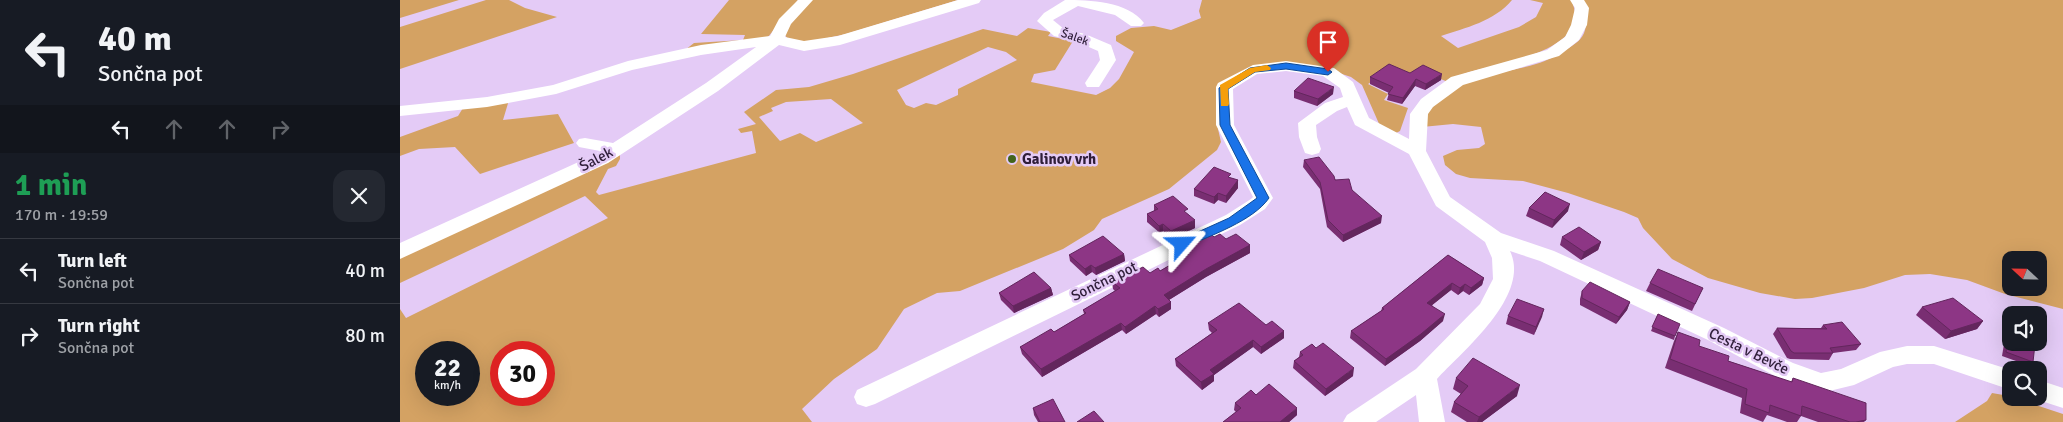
<!DOCTYPE html>
<html lang="en">
<head>
<meta charset="utf-8">
<style>
	body { margin:0; font-family:Signika,sans-serif; background:#242831; color:#f1f3f6; height:100vh; display:flex; flex-direction:column; font-size:19px; white-space:nowrap }
	* { box-sizing:border-box; margin:0 }
	p { font-size:16px; color:#9ea1a6 }
	.icon { flex:none; width:28px; height:28px; fill:none; stroke:currentColor; stroke-width:2; stroke-linecap:round; stroke-linejoin:round }
	.map { position:relative; flex:1; overflow:hidden }
	.drawer { display:flex; flex-direction:column; background:#171b24; width:400px }
	.drawer>* { flex:none }
	.banner { background:#171b24; color:#f1f3f6; overflow:hidden }
	.needle { width:32px; rotate:292deg }
	.tools { position:absolute; left:1602px; top:251px; display:grid; gap:10px }
	.tools a { display:grid; place-items:center; width:45px; height:45px; border-radius:10px; background:#171b24; box-shadow:0 5px 20px #0002; font-size:25px }
	.speed { position:absolute; left:15px; top:341px; display:flex; gap:10px; font-size:25px; font-weight:700; text-align:center }
	.speed>* { display:grid; place-content:center; width:65px; height:65px; border-radius:50%; background:#171b24; box-shadow:0 5px 20px #0002; line-height:1 }
	.speed small { font-size:12px; font-weight:400 }
	.speed .limit { border:8px solid #d22; background:#fff; color:#111 }
	.pin { position:absolute; display:grid; place-items:center; width:42px; height:42px; color:#fff; margin:-51px -21px; border-radius:50% 50% 50% 0; rotate:-45deg; box-shadow:0 0 5px #0007 }
	.pin .icon { rotate:45deg }
	.me { position:absolute; width:55px; margin:-28px; rotate:65deg; stroke-linejoin:round; filter:drop-shadow(0 0 4px #0008) }
	.turn { display:flex; align-items:center; gap:18px; height:105px; padding:0 15px; font-size:22px }
	.turn .icon { width:65px; height:65px; stroke-width:2.5 }
	.turn b { display:block; font-size:35px; line-height:42px }
	.lanes { display:flex; align-items:center; height:48px; padding:0 15px; background:#0003; justify-content:center; gap:25px; direction:ltr }
	.lanes .off { opacity:.35 }
	.round { display:grid; place-items:center; flex:none; width:52px; height:52px; border-radius:15px; background:#242831 }
	.summary { display:flex; align-items:center; justify-content:space-between; height:85px; padding:0 15px }
	h1 { font-size:30px; font-weight:700; line-height:38px; color:#1e9e55 }
	ul { padding:0; list-style:none }
	li { display:flex; align-items:center; gap:15px; height:65px; padding:0 15px; border-top:1px solid #363941 }
	li div { flex:1 }
	li b { display:block; font-size:19px }
	li em { font-style:normal }
	main { display:flex; flex:1; min-height:0 }
	.map>svg:first-child { display:block }
	.green { fill:#d4a263; fill-rule:evenodd }
	.lines { fill:none; stroke-linecap:round; stroke-linejoin:round }
	.street { fill:#fff; fill-rule:evenodd }
	.wall { fill:#792e72 }
	.shaded-wall { fill:#63265d }
	.building { fill:#8d3685; stroke:#63265d }
	.route { fill:#1a73e8; stroke:#114b97 }
	.slow { fill:#f59e0b }
	.poi-dot { fill:#43641b; stroke:#e4cbf6; stroke-width:2 }
	.labels { text-anchor:middle; stroke-width:5; stroke-linejoin:round; paint-order:stroke }
	.far-street-label { font-size:12px; fill:#2f1e39; stroke:#e4cbf6 }
	.street-label { font-size:15px; fill:#2f1e39; stroke:#e4cbf6 }
	.poi-label { font-size:15px; font-weight:bold; fill:#2f1e39; stroke:#e4cbf6; text-anchor:start }
</style>
</head>
<body>
<main>
<section class="drawer">
<div class="banner">
<div class="turn"><svg class="icon" aria-label="left" viewBox="0 0 24 24"><path d="M17 20v-9H6M10 6l-5 5 5 5"/></svg><div><b>40 m</b>Sončna pot</div></div>
<div class="lanes"><svg class="icon" aria-label="left" viewBox="0 0 24 24"><path d="M17 20v-9H6M10 6l-5 5 5 5"/></svg><svg class="icon off" aria-label="ahead" viewBox="0 0 24 24"><path d="M12 20V5M6 11l6-6 6 6"/></svg><svg class="icon off" aria-label="ahead" viewBox="0 0 24 24"><path d="M12 20V5M6 11l6-6 6 6"/></svg><svg class="icon off" aria-label="right" viewBox="0 0 24 24"><path d="M7 20v-9h11M14 6l5 5-5 5"/></svg></div>
</div>
<div class="summary"><div><h1>1 min</h1><p>170 m · 19:59</p></div><a class="round"><svg class="icon" aria-label="close" viewBox="0 0 24 24"><path d="M6 6l12 12M18 6L6 18"/></svg></a></div>
<ul>
<li><svg class="icon" aria-label="left" viewBox="0 0 24 24"><path d="M17 20v-9H6M10 6l-5 5 5 5"/></svg><div><b>Turn left</b><p>Sončna pot</p></div><em>40 m</em></li>
<li><svg class="icon" aria-label="right" viewBox="0 0 24 24"><path d="M7 20v-9h11M14 6l5 5-5 5"/></svg><div><b>Turn right</b><p>Sončna pot</p></div><em>80 m</em></li>
</ul>
</section>
<div class="map">
<svg width="1663" height="422" viewBox="0 0 1663 422">
	<rect width="100%" height="100%" fill="#e4cbf6"/>
	<g class="green">
		<polygon points="0,0 59,0 0,18"/>
		<polygon points="86,0 109,0 125,8 157,17 0,69 0,27"/>
		<polygon points="329,0 398,0 368,37 285,50 294,43 343,40 345,35 301,34"/>
		<polygon points="409,0 558,0 446,34 405,43 389,40 382,32"/>
		<path d="M802,0H1112C1095,21 1065,28 1041,36L1058,48L1119,27L1136,17L1143,3L1130,0H1171C1195,48 1106,62 1077,70C1067,72 1057,76 1048,82L1021,71L1010,79L989,71L968,84L988,94L984,100L1008,108L1000,131L994,134L980,126L962,85L951,77L939,73L909,66L857,72L829,89L818,129L821,142L817,150L769,189L702,219L694,230L663,249L560,291L537,293L504,309L477,349L434,379L402,409L412,422H0V309L6,318L208,218L185,196L0,283V256L220,155V159L216,166L208,169L196,192L199,195L356,153L352,131L341,133L338,129L356,124L344,112L376,90L409,87L453,74L583,29L617,36L628,28L651,32L648,36L673,41L655,70L634,74L631,82L696,95L710,88L719,79L734,52L716,41V36L731,28L754,26L771,30L801,18L799,11ZM588,47L606,52L617,60L558,89V95L536,105L526,103L514,108L506,105L497,90ZM431,99L463,123L416,142L400,133L380,141L359,117L373,111L371,108L386,102ZM26,352H69V395H26ZM101,352H144V395H101Z"/>
		<path d="M1182,0H1663V309L1605,294L1567,280L1530,274L1505,275L1464,288L1412,298L1395,299L1360,293L1308,278L1272,259L1243,228L1238,218L1224,212L1168,193L1123,181L1070,178L1056,174L1045,165L1043,156L1057,150L1079,148L1085,144L1081,127L1053,124L1022,127C1032,78 1096,76 1136,64C1147,61 1157,55 1167,49C1174,45 1183,39 1185,30C1188,20 1184,10 1182,0ZM1611,260H1639V288H1611Z"/>
		<polygon points="109,100 103,120 158,114 174,143 80,174 55,147 19,149 0,156 0,137 58,116 63,108"/>
		<polygon points="1592,393 1609,396 1663,414 1663,422 1555,422 1587,401"/>
	</g>
	<g class="lines">
		<g class="street">
			<polygon points="398,0 413,0 391,24 385,37 404,41 438,36 558,0 581,0 579,3 440,45 404,51 379,45 318,91 208,163 0,259 0,243 194,155 200,151 179,147 176,143 179,139 185,138 213,143 306,83 356,47 301,55 232,70 156,94 87,107 0,116 0,106 87,97 153,85 228,61 301,45 370,36 379,19"/>
			<path d="M665,0C689,0 728,1 744,23L741,26H731L715,15L678,6L653,20L664,29L685,34L711,45L716,60L699,87H687L685,83L700,60L698,51L675,41L654,36L637,21L644,13Z"/>
			<path d="M1170,0H1184L1189,8L1187,25L1179,40L1159,56L1063,85L1033,107L1028,114L1026,151L1050,197L1101,233L1154,251L1324,328L1393,363L1421,373L1441,369L1480,352L1507,346H1534L1611,370V390L1534,364H1507L1493,367L1454,385L1421,393L1377,377L1308,340L1140,261L1110,251C1131,295 1065,349 1037,379L1045,422H1019L1016,395L976,422H943L947,415L1016,369L1080,304L1093,279L1092,258L1085,242L1036,206L1009,154L955,125L947,107L937,111L916,125L917,137L921,149L919,153L912,155L905,153L899,137L898,123L925,103L943,97L940,88L923,76L886,71L857,74L833,89L834,125L873,198L865,209L840,225L475,404L466,407L457,404L454,397L457,390L826,215L851,199L853,197L816,125V87L818,83L853,65L886,61L934,68L953,82L969,118L1009,139L1010,114L1021,99L1051,77L1147,50L1165,37L1171,25L1175,8Z"/>
			<polygon points="1639,380 1663,388 1663,408 1632,398 1639,398"/>
		</g>
	</g>
	<g class="wall">
		<polygon points="1010,73 1041,80 1025,90 1015,86 1002,104 987,100 989,93 970,84 970,77"/>
		<polygon points="894,91 933,94 917,106 894,98"/>
		<polygon points="904,160 952,190 981,223 943,242 927,227 920,189 903,167"/>
		<polygon points="831,178 838,180 838,188 826,203 818,200 814,204 794,196 794,189"/>
		<polygon points="754,205 788,214 795,228 771,239 763,231 760,233 747,222 747,214 754,211"/>
		<polygon points="1129,208 1168,211 1152,228 1126,216"/>
		<polygon points="814,237 826,239 850,245 850,253 806,277 769,300 771,302 771,309 759,317 756,314 726,334 722,330 642,377 622,354 620,347 654,332 684,314 683,310 715,291 713,289 712,282 760,271 787,255 786,246"/>
		<polygon points="1162,237 1201,242 1198,250 1181,260 1160,245"/>
		<polygon points="724,254 725,261 696,275 692,272 686,276 670,261 669,255"/>
		<polygon points="1048,255 1084,278 1082,285 1069,295 1063,291 1058,295 1051,290 1032,305 1043,321 1020,341 985,366 950,338 951,331 981,311 982,308"/>
		<polygon points="1250,283 1303,288 1292,311 1246,291"/>
		<polygon points="651,288 653,295 614,313 601,300 599,293"/>
		<polygon points="1182,291 1230,302 1227,310 1216,324 1180,305 1180,299"/>
		<polygon points="1522,307 1583,321 1577,329 1545,339 1516,315"/>
		<polygon points="1144,309 1134,335 1106,324 1108,316"/>
		<polygon points="1258,314 1275,336 1274,340 1251,331"/>
		<polygon points="808,323 866,325 884,331 884,338 861,354 853,347 814,375 814,381 802,390 776,366 775,359 812,333 809,330"/>
		<polygon points="1423,325 1461,344 1456,350 1433,353 1429,360 1390,359 1387,358 1373,334 1377,328 1421,328"/>
		<polygon points="1278,332 1299,346 1328,361 1391,382 1393,378 1466,420 1464,422 1418,422 1401,416 1397,422 1387,422 1367,415 1363,422 1340,413 1342,398 1265,368 1274,341"/>
		<polygon points="1608,334 1633,362 1630,366 1602,356 1605,338"/>
		<polygon points="900,352 953,376 925,396 893,368 894,361 899,357"/>
		<polygon points="1056,378 1117,396 1082,422 1067,422 1051,412 1054,402 1061,394 1053,389"/>
		<polygon points="856,395 897,415 889,422 823,422 836,412 834,410 835,403"/>
		<polygon points="633,408 665,422 638,422 634,415"/>
	</g>
	<g class="shaded-wall">
		<polygon points="1042,74 1041,80 1025,90 1026,84"/>
		<polygon points="1016,79 1015,86 1002,104 1003,98"/>
		<polygon points="934,87 933,94 917,106 918,99"/>
		<polygon points="838,180 838,188 826,203 826,196"/>
		<polygon points="818,193 818,200 814,204 814,197"/>
		<polygon points="1170,204 1168,211 1152,228 1154,220"/>
		<polygon points="982,216 981,223 943,242 943,235"/>
		<polygon points="795,220 795,228 771,239 771,231"/>
		<polygon points="763,224 763,231 760,233 759,226"/>
		<polygon points="1201,242 1198,250 1181,260 1184,252"/>
		<polygon points="850,245 850,253 806,277 764,303 764,295 806,269"/>
		<polygon points="724,254 725,261 696,275 695,268"/>
		<polygon points="691,265 692,272 686,276 685,269"/>
		<polygon points="1084,278 1082,285 1069,295 1071,288"/>
		<polygon points="1052,283 1051,290 1026,310 1027,303"/>
		<polygon points="1065,284 1063,291 1058,295 1060,288"/>
		<polygon points="651,288 653,295 614,313 613,306"/>
		<polygon points="771,302 771,309 759,317 758,309"/>
		<polygon points="1230,302 1227,310 1216,324 1219,317"/>
		<polygon points="755,306 756,314 726,334 725,327"/>
		<polygon points="1144,309 1142,317 1134,335 1136,327"/>
		<polygon points="1045,314 1043,321 1020,341 985,366 986,359"/>
		<polygon points="1583,321 1577,329 1545,339 1551,331"/>
		<polygon points="721,323 722,330 642,377 641,369"/>
		<polygon points="884,331 884,338 861,354 861,347"/>
		<polygon points="853,340 853,347 814,375 814,381 802,390 801,382 810,370"/>
		<polygon points="954,368 953,376 925,396 926,389"/>
		<polygon points="1120,385 1117,396 1082,422 1077,422 1079,417"/>
		<polygon points="897,408 897,415 889,422 880,422"/>
	</g>
	<g class="building">
		<polygon points="989,64 1010,73 1023,65 1042,74 1026,84 1016,79 1003,98 988,94 993,87 970,77"/>
		<polygon points="908,78 934,87 918,99 894,91"/>
		<polygon points="919,157 934,176 935,180 949,179 952,190 982,216 943,235 928,220 920,182 904,160"/>
		<polygon points="814,167 831,174 828,177 838,180 826,196 818,193 814,197 794,189"/>
		<polygon points="1145,192 1170,204 1154,220 1129,208"/>
		<polygon points="773,196 788,209 784,211 795,220 771,231 763,224 759,226 747,214 758,209 754,205"/>
		<polygon points="1179,227 1201,242 1184,252 1162,237"/>
		<polygon points="811,234 814,237 820,234 826,239 836,234 850,245 806,269 764,295 771,302 758,309 755,306 725,327 721,323 641,369 620,347 651,329 654,332 686,313 683,310 720,288 712,282 743,267 750,273 758,268 760,271 789,254 787,252 790,250 786,246"/>
		<polygon points="703,236 724,254 695,268 691,265 685,269 669,255"/>
		<polygon points="1048,255 1084,278 1071,288 1065,284 1060,288 1052,283 1027,303 1045,314 1021,334 986,359 951,331 984,309 982,308"/>
		<polygon points="1258,269 1303,288 1295,304 1250,283"/>
		<polygon points="634,272 651,288 613,306 599,293"/>
		<polygon points="1190,282 1230,302 1219,317 1182,298 1182,291"/>
		<polygon points="1553,298 1583,321 1551,331 1522,307"/>
		<polygon points="1117,299 1144,309 1136,327 1108,316"/>
		<polygon points="839,303 866,325 872,321 884,331 861,347 853,340 810,370 814,374 801,382 775,359 817,330 808,323"/>
		<polygon points="1258,314 1280,324 1275,336 1252,327"/>
		<polygon points="1442,322 1461,344 1430,348 1433,353 1394,353 1391,351 1377,328 1427,329 1423,325"/>
		<polygon points="1278,332 1300,340 1299,346 1329,356 1328,361 1392,382 1393,378 1466,403 1466,420 1456,422 1450,422 1402,406 1401,416 1370,405 1369,413 1345,404 1347,389 1270,359"/>
		<polygon points="1608,334 1611,335 1611,342 1630,342 1635,344 1633,362 1606,352"/>
		<polygon points="923,343 954,368 926,389 894,361 903,355 900,352 912,344 916,348"/>
		<polygon points="1073,358 1120,385 1079,417 1054,402 1068,386 1056,378"/>
		<polygon points="869,384 897,408 880,422 823,422 841,408 835,403 851,390 856,395"/>
		<polygon points="653,399 665,422 640,422 633,408"/>
		<polygon points="694,411 704,422 677,422"/>
	</g>
	<path class="route" d="M886,63L928,69L932,72L928,75L886,69L855,72L828,89L830,125L869,198C853,221 811,235 786,247H778L776,244L778,241L829,218L857,198L820,125L819,88L850,68Z"/>
	<polygon class="slow" points="867,65 871,68 870,70 855,72 828,89 829,104 828,106 821,106 820,85 850,68"/>
	<circle class="poi-dot" cx="612" cy="159" r="5"/>
	<g class="labels">
		<g class="far-street-label">
			<text transform="translate(675 37) rotate(19)" y="4">Šalek</text>
		</g>
		<g class="street-label">
			<text transform="translate(196 159) rotate(-28)" y="5">Šalek</text>
			<text transform="translate(704 281) rotate(-26)" y="5">Sončna pot</text>
			<text transform="translate(1349 351) rotate(26)" y="5">Cesta v Bevče</text>
		</g>
		<g class="poi-label">
			<text x="622" y="164">Galinov vrh</text>
		</g>
	</g>
</svg>
<div class="tools">
<a><svg class="needle" viewBox="-14 -14 28 28"><path d="M0-13l5 13h-10z" fill="#e53935"/><path d="M0 13l5-13h-10z" fill="#9ea1a6"/></svg></a>
<a><svg class="icon" aria-label="sound" viewBox="0 0 24 24"><path d="M4 9h4l5-4v14l-5-4H4zM17 9q2 3 0 6"/></svg></a>
<a><svg class="icon" aria-label="search" viewBox="0 0 24 24"><circle cx="10" cy="10" r="6"/><path d="M15 15l6 6"/></svg></a>
</div>
<div class="speed"><div>22<small>km/h</small></div><div class="limit">30</div></div>
<div class="pin" style="left:928px;top:72px;background:#d93025"><svg class="icon" aria-label="arrive" viewBox="0 0 24 24"><path d="M6 21V4h12l-3 4 3 4H6"/></svg></div>
<svg class="me" style="left:782px;top:244px" viewBox="-20 -20 40 40"><path d="M0-17L14 15 0 8-14 15z" fill="#1a73e8" stroke="#fff" stroke-width="4"/></svg>
</div>
</main>
</body>
</html>
